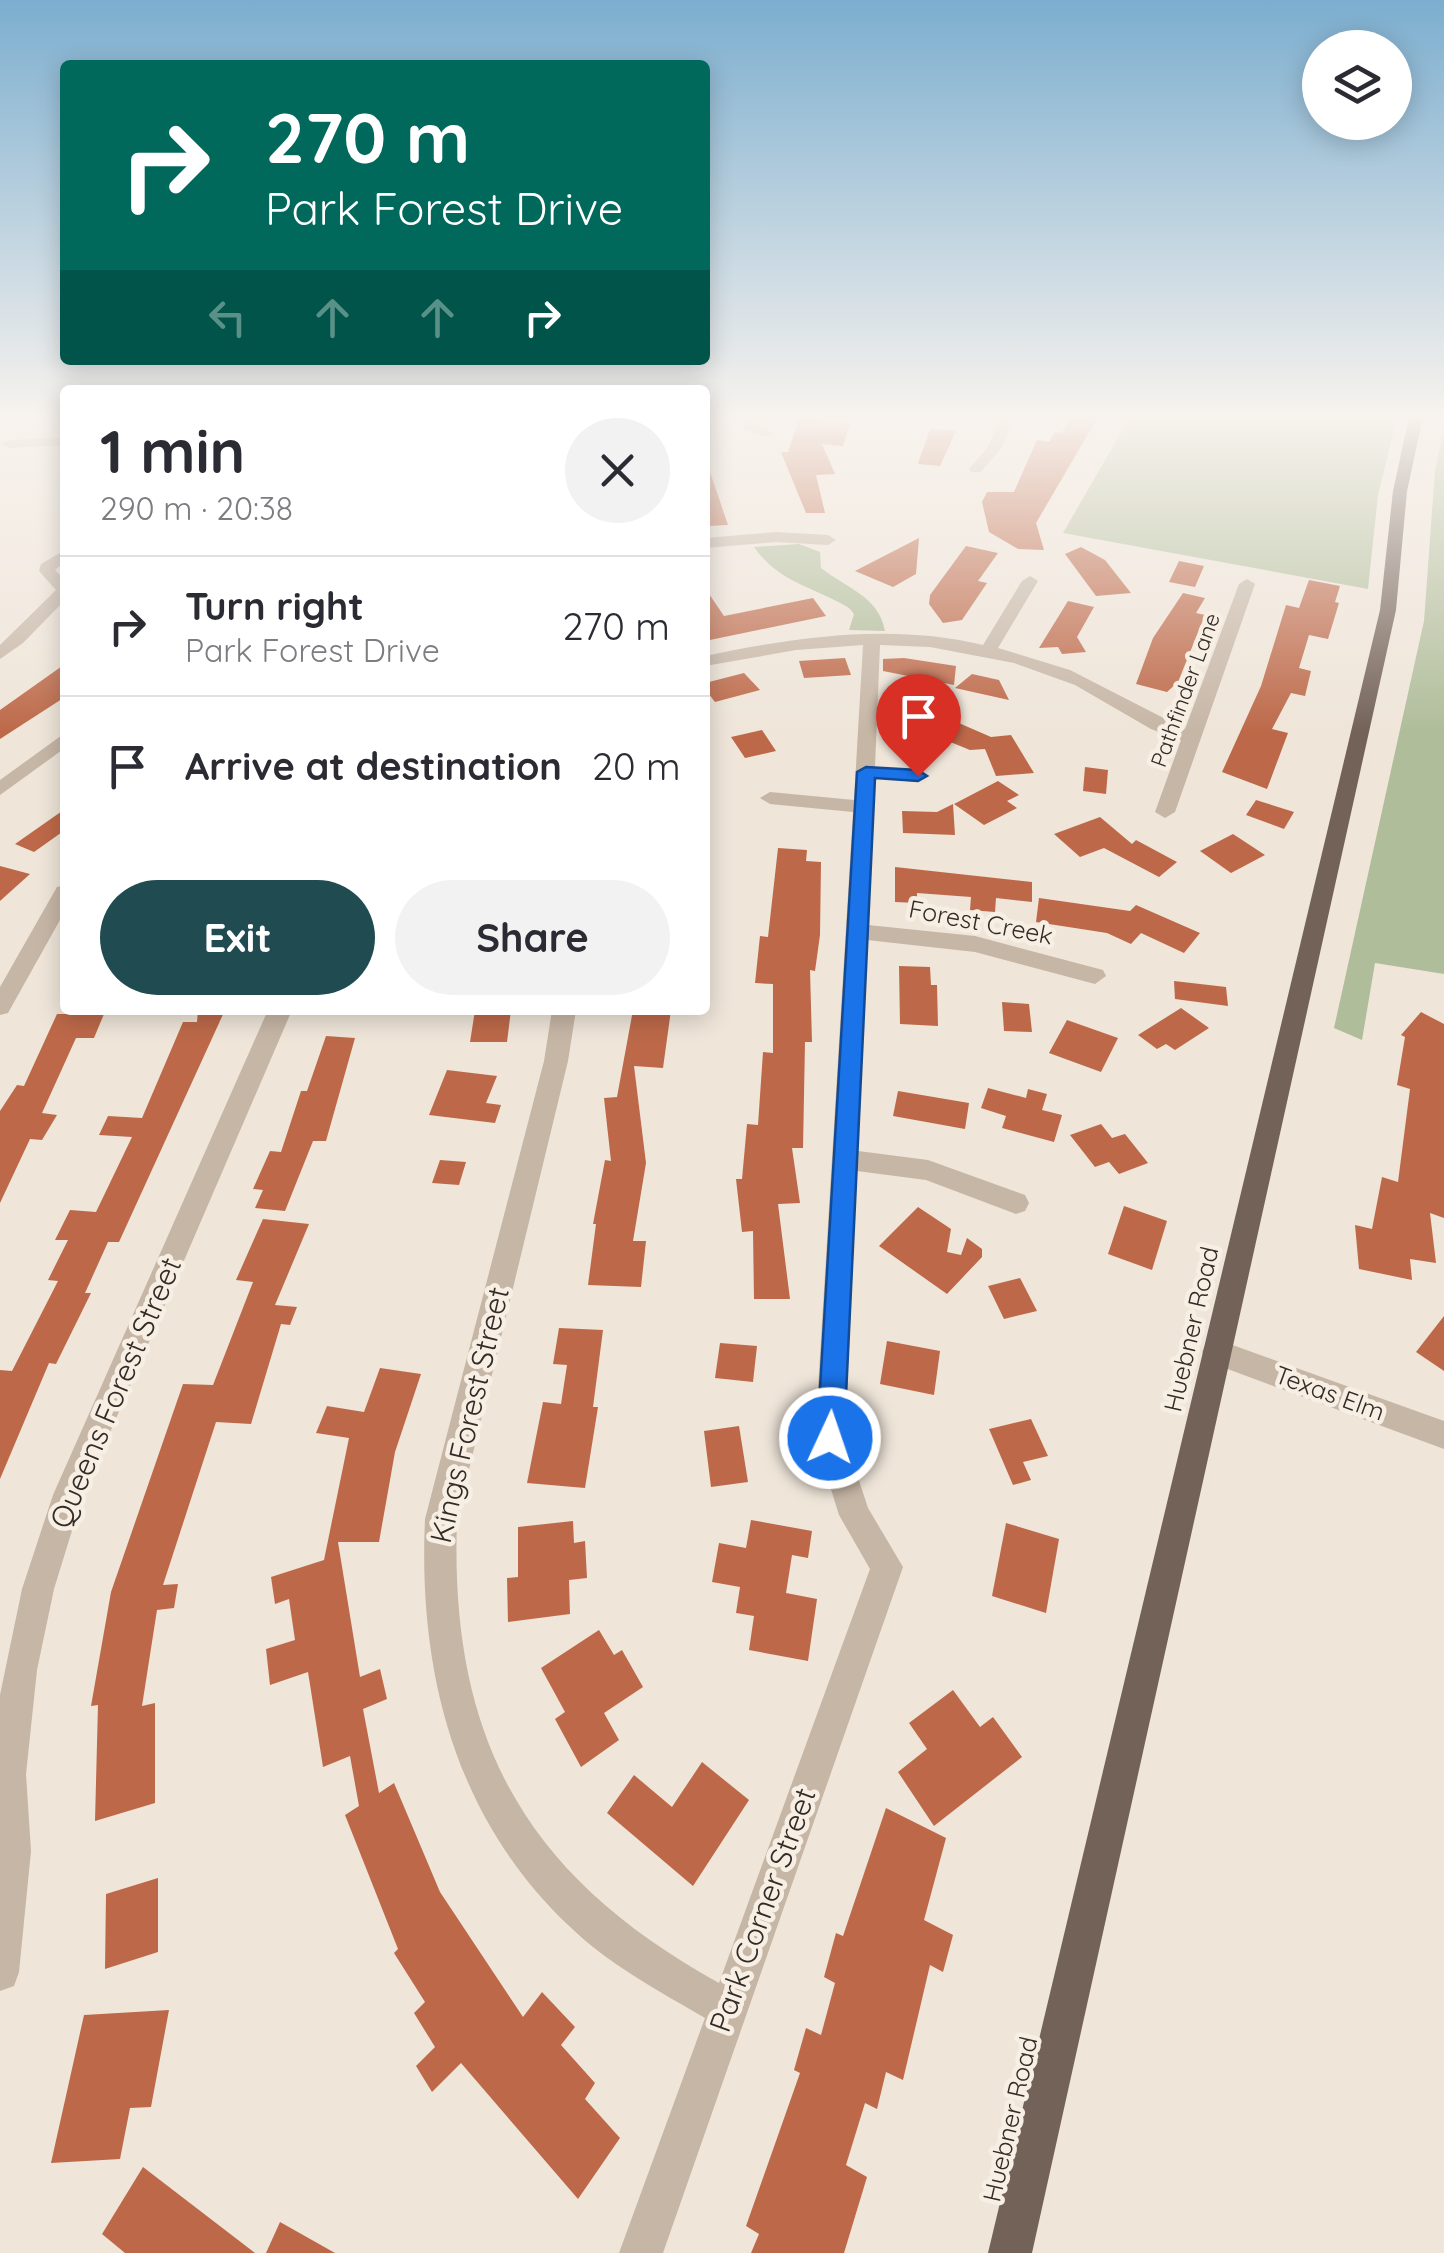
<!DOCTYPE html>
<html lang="en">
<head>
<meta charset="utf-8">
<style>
	body { margin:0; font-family:Quicksand,sans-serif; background:#f2f2f3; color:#2b2b33; height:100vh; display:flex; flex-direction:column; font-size:38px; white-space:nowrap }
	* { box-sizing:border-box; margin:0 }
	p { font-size:32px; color:#7c7c81 }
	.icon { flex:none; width:55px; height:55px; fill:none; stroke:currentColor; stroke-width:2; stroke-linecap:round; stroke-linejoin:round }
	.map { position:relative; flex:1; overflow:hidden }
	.details { position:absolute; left:60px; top:385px; width:650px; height:630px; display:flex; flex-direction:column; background:#fff; border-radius:10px; box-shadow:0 5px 25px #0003 }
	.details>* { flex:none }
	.top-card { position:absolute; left:60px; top:60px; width:650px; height:305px; border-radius:10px; box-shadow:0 5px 25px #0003; background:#00695c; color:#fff; overflow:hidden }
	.tools { position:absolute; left:1302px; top:30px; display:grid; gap:20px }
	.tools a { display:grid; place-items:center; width:110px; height:110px; border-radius:50%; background:#fff; box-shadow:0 5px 25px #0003; font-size:50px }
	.pin { position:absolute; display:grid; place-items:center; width:85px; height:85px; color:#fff; margin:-102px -42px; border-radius:50% 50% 50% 0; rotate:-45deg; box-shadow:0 0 10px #0007 }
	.pin .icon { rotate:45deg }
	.me { position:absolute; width:110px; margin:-55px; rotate:3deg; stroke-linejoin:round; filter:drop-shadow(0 0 8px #0008) }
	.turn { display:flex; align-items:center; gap:35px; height:210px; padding:0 40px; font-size:45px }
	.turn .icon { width:130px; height:130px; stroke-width:2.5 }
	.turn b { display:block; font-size:70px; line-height:85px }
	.lanes { display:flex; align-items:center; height:95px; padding:0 40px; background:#0003; justify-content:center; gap:50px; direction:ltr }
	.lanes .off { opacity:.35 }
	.round { display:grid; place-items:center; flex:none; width:105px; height:105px; border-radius:52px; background:#f2f2f3 }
	.overview { display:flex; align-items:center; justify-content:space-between; height:170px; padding:0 40px }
	h1 { font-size:60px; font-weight:800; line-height:75px }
	.primary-button { display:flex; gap:20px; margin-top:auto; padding:20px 40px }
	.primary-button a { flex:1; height:115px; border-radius:60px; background:#1f4b51; color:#fff; font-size:40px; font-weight:800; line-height:115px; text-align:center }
	.primary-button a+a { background:#f2f2f3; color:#2b2b33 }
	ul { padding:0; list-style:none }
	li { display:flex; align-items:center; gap:30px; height:140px; padding:0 40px; border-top:2px solid #e1e1e2 }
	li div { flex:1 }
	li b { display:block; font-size:38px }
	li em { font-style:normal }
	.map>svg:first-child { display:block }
	.green { fill:#b0bd9a }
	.building { fill:#bd6949 }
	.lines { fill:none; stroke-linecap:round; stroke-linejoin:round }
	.minor { fill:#c6b6a6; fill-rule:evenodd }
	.major { fill:#736258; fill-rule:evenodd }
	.route { fill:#1a73e8; stroke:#114b97; stroke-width:2.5 }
	.labels { text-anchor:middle; stroke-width:9; stroke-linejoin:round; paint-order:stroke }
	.far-street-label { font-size:22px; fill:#322b26; stroke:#f7efe4 }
	.street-label { font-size:25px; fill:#322b26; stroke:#f7efe4 }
	.near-street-label { font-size:30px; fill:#322b26; stroke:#f7efe4 }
</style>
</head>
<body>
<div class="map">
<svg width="1444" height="2253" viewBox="0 0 1444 2253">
	<rect width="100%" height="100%" fill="#efe5d9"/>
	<g class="green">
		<polygon points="1130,417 1397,417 1378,495 1368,589 1063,533"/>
		<polygon points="1444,427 1444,974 1375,963 1362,1040 1334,1028 1424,621 1435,471"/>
		<path d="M799,544L820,552L821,568C846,588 879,596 885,631L849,630L854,614L849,608C814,587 779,583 754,547Z"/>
	</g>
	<g class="building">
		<polygon points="1070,417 1098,417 1036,523 1044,550 1018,549 989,532 982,502 987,492 1014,492 1037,440 1049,442 1055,432 1062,433"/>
		<polygon points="799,419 850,423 843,446 822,444 835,474 816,475 825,513 806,513 781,452 788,452"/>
		<polygon points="930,429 956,431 940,466 918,464"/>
		<polygon points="705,466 708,466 728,525 709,526"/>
		<polygon points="919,538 916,574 893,587 855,571"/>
		<polygon points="966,546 998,553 978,581 987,583 962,620 943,623 929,604 930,595"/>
		<polygon points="1081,547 1105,560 1131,593 1096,596 1065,554"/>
		<polygon points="1179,561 1204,566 1195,587 1169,582"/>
		<polygon points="1309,580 1340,586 1335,602 1339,603 1328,639 1309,635 1299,668 1311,671 1305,696 1291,693 1272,729 1288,733 1267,789 1222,772 1261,686 1286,605 1299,608"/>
		<polygon points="705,588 724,616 813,598 826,616 705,641"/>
		<polygon points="1183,593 1205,598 1196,613 1205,615 1178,682 1167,692 1136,684 1153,638"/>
		<polygon points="1068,601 1094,607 1077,637 1086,652 1062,654 1058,647 1039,648"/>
		<polygon points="845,658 851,675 804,678 799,661"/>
		<polygon points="904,658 956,666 954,685 883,671 883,659"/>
		<polygon points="65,664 65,697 0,739 0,710"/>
		<polygon points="744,673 760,690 715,702 705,689 705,683"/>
		<polygon points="972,674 999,680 1009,700 955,688"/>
		<polygon points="929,710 991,737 1011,735 1034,773 996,776 985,749 970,750 911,726"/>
		<polygon points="762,730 776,751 745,758 731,737"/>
		<polygon points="1085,767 1108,770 1106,794 1083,791"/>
		<polygon points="998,781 1019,795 1007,801 1017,808 984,825 954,804"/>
		<polygon points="1256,800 1294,812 1284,829 1246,815"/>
		<polygon points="953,804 955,835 903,833 902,811 937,812"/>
		<polygon points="65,809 65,830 34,852 15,844"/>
		<polygon points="1100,817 1132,844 1136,840 1177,862 1159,877 1104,848 1080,857 1054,834"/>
		<polygon points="1233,834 1265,855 1231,873 1200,851"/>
		<polygon points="778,848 807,850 806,861 821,862 820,935 815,971 810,970 812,1042 805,1042 803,1148 792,1148 800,1203 778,1204 790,1299 754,1299 753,1231 742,1232 736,1179 742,1179 747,1124 758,1125 763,1052 773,1053 773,984 755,983 760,936 768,937"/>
		<polygon points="0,866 30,874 0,901"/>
		<polygon points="895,867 1032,882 1032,902 996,898 995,912 970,910 971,897 917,893 917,903 895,902"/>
		<polygon points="1039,898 1130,911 1136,905 1200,933 1184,953 1141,933 1131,944 1107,933 1036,922"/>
		<polygon points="899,966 930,967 931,985 937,985 938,1026 900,1024"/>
		<polygon points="1174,981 1226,987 1228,1006 1175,999"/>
		<polygon points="1002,1002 1029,1004 1032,1032 1004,1031"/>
		<polygon points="1181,1008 1209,1028 1175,1050 1166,1044 1157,1049 1138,1035"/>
		<polygon points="198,1010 225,1010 119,1242 108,1242 85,1293 91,1293 56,1364 49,1363 0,1479 0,1370 12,1371 58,1281 48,1280 68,1240 55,1240 70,1210 96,1212 132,1137 99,1135 108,1116 142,1118 183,1022 197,1022"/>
		<polygon points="475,1010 511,1010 507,1042 470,1042"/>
		<polygon points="633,1010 671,1010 663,1068 634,1066 646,1163 633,1241 646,1241 641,1287 588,1285 596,1224 593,1224 605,1160 611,1161 604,1098 617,1097"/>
		<polygon points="1421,1012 1444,1024 1444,1218 1430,1213 1436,1263 1410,1259 1412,1280 1359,1269 1355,1225 1372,1229 1382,1177 1398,1182 1410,1089 1397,1085 1405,1037 1401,1035"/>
		<polygon points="57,1014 104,1014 94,1038 76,1038 42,1113 57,1115 42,1140 30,1139 0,1203 0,1111 17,1085 24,1086"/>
		<polygon points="1067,1020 1118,1038 1101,1072 1049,1053"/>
		<polygon points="326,1036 355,1038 326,1141 313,1141 285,1211 255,1208 263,1190 253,1189 270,1151 281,1152 301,1091 307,1091"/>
		<polygon points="447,1070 497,1076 486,1103 501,1105 495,1123 429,1115"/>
		<polygon points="988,1088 1026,1098 1028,1089 1047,1094 1042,1110 1062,1115 1054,1142 1002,1128 1006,1116 981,1108"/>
		<polygon points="898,1091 969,1103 965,1129 893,1116"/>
		<polygon points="1101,1124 1112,1138 1125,1134 1148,1163 1119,1174 1109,1162 1095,1167 1070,1135"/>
		<polygon points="440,1160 466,1162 459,1185 432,1183"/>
		<polygon points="1124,1206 1167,1221 1152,1270 1108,1254"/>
		<polygon points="918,1207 951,1229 947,1252 961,1255 967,1238 982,1249 982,1257 947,1294 879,1246"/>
		<polygon points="263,1219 309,1224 275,1305 297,1307 290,1325 281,1324 251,1424 216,1422 163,1585 178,1584 174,1608 157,1610 142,1706 155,1703 155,1803 95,1821 98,1705 91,1706 111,1592 183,1384 213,1385 253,1282 236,1280"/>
		<polygon points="1020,1278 1037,1311 1004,1319 988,1286"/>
		<polygon points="1444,1316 1444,1371 1416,1352"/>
		<polygon points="559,1328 603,1330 593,1407 598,1407 585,1488 527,1483 543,1402 561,1404 567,1365 553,1364"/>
		<polygon points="887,1341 940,1351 934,1395 880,1384"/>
		<polygon points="720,1343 757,1346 753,1382 715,1378"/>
		<polygon points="380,1368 421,1374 395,1452 379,1542 338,1542 360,1677 380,1669 387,1699 363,1709 379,1793 394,1783 440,1892 523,2017 542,1992 575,2027 561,2045 595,2083 585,2099 620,2138 578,2199 461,2063 432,2092 416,2066 435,2047 414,2013 425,2002 394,1953 398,1949 345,1815 359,1806 350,1756 323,1767 308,1672 270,1685 266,1649 295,1640 289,1599 275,1604 271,1577 324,1560 349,1438 316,1433 327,1406 364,1412"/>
		<polygon points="1031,1419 1048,1456 1023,1462 1031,1480 1013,1485 989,1429"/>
		<polygon points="739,1426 748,1482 711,1487 704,1431"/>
		<polygon points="751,1520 812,1531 808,1558 792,1555 786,1593 817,1599 808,1661 749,1650 754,1616 736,1613 740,1587 712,1582 719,1543 746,1548"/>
		<polygon points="573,1521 574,1543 585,1541 587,1578 569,1580 570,1614 508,1622 507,1578 518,1577 518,1527"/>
		<polygon points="1006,1523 1059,1539 1046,1613 992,1596"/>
		<polygon points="599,1630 614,1655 622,1650 643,1687 604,1713 619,1740 581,1767 555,1719 565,1712 541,1668"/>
		<polygon points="953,1690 980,1727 993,1717 1022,1757 934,1826 898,1772 927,1749 909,1723"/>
		<polygon points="702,1762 749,1800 693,1886 607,1813 634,1775 672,1807"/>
		<polygon points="886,1808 946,1838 924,1920 953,1935 943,1972 930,1965 903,2080 886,2072 877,2109 865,2103 846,2165 867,2177 844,2253 751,2253 759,2234 746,2226 800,2073 794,2070 806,2028 821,2035 835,1983 824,1977 836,1933 843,1936"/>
		<polygon points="158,1878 158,1952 105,1969 106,1894"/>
		<polygon points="169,2010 151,2107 130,2108 120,2159 51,2163 84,2015"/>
		<polygon points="143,2167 255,2253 125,2253 102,2234"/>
		<polygon points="280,2222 335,2253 266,2253"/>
	</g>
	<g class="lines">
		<g class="minor">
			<polygon points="739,417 753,417 754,424 773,433 766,437 743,429"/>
			<polygon points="1001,417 1015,417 1001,448 981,472 971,472 969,469 988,447"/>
			<polygon points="65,437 65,445 9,448 2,444 9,440"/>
			<polygon points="776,532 828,535 836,540 828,545 776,542 705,548 705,538"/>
			<polygon points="65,550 65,562 55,570 65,580 65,600 23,643 0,659 0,645 56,590 39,571 41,564"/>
			<path d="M1030,576L1038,581L998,648L1070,670L1185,729L1239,584L1247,579L1255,584L1175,812L1165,818L1155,812L1181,740L1151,729L1075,685L1014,663L930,647L880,645L875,767L918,770L928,776L918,782L874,778L868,925L975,936L1103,970L1106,976L1095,984L975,952L867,940L858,1151L928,1160L1025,1195L1029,1203L1025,1211L1016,1214L926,1180L857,1171L845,1438L868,1508L903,1567L663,2253H619L705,2018C657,1990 608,1964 567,1924C454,1816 418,1670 425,1519L544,1061L552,1010H576L568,1061L457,1519C449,1739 525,1876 719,1983L870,1569L839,1515L815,1438L853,812L770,804L760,798L770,792L854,800L863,645L796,650L705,666V656C796,637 891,623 983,645L1022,581Z"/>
			<polygon points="65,733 65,748 0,795 0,780"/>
			<polygon points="65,885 65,911 8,1013 0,1015 0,987 57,887"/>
			<polygon points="268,1010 292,1010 83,1495 54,1589 37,1670 26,1774 31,1851 19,1972 14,1986 0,1991 0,1695 22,1589 53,1495"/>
			<polygon points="1216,1339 1444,1421 1444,1449 1206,1361 1202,1352 1206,1343"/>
		</g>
		<polygon class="major" points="1409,417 1423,417 1407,491 1396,610 1032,2253 988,2253 1380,610 1393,491"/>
	</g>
	<linearGradient id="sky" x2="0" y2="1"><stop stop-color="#7caecf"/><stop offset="0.57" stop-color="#f8f3ee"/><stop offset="1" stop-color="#f8f3ee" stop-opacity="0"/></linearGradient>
	<rect width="1444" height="732" fill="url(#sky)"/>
	<polygon class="route" points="866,767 918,770 927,776 918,781 875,778 844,1438 840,1447 830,1451 821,1447 817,1438 857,772"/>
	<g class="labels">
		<g class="far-street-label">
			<text transform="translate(1185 690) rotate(-70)" y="8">Pathfinder Lane</text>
		</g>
		<g class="street-label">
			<text transform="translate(981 922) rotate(11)" y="9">Forest Creek</text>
			<text transform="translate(1191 1329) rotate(-77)" y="9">Huebner Road</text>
			<text transform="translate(1330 1393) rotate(20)" y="9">Texas Elm</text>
			<text transform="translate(1010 2119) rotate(-77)" y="9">Huebner Road</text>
		</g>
		<g class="near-street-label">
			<text transform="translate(116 1393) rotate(-67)" y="10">Queens Forest Street</text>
			<text transform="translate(470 1415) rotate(-77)" y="10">Kings Forest Street</text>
			<text transform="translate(763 1910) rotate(-70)" y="10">Park Corner Street</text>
		</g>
	</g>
</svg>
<div class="tools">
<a><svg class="icon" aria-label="layers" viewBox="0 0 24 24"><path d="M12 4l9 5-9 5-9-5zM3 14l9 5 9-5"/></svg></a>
</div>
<div class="pin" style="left:918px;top:776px;background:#d93025"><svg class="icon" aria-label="arrive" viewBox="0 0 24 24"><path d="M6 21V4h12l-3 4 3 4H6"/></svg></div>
<svg class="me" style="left:830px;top:1438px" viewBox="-20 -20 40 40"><circle r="17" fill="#1a73e8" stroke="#fff" stroke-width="3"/><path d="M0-11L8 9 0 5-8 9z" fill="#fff"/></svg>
<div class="top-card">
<div class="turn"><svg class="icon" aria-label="right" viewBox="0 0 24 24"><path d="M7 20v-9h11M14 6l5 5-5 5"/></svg><div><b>270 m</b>Park Forest Drive</div></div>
<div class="lanes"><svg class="icon off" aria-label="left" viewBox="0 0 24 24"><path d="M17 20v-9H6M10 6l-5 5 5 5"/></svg><svg class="icon off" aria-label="ahead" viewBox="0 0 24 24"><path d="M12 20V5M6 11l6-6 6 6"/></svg><svg class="icon off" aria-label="ahead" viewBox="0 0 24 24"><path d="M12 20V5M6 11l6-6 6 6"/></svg><svg class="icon" aria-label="right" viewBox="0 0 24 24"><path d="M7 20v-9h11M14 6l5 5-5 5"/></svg></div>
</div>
<section class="details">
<div class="overview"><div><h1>1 min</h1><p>290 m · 20:38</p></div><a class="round"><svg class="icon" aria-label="close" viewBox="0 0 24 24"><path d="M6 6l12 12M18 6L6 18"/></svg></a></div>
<ul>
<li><svg class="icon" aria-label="right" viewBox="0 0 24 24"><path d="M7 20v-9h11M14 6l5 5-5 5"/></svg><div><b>Turn right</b><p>Park Forest Drive</p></div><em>270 m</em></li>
<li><svg class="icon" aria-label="arrive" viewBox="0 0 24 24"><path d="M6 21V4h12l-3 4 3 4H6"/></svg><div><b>Arrive at destination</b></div><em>20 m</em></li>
</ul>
<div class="primary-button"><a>Exit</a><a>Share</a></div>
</section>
</div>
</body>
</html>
